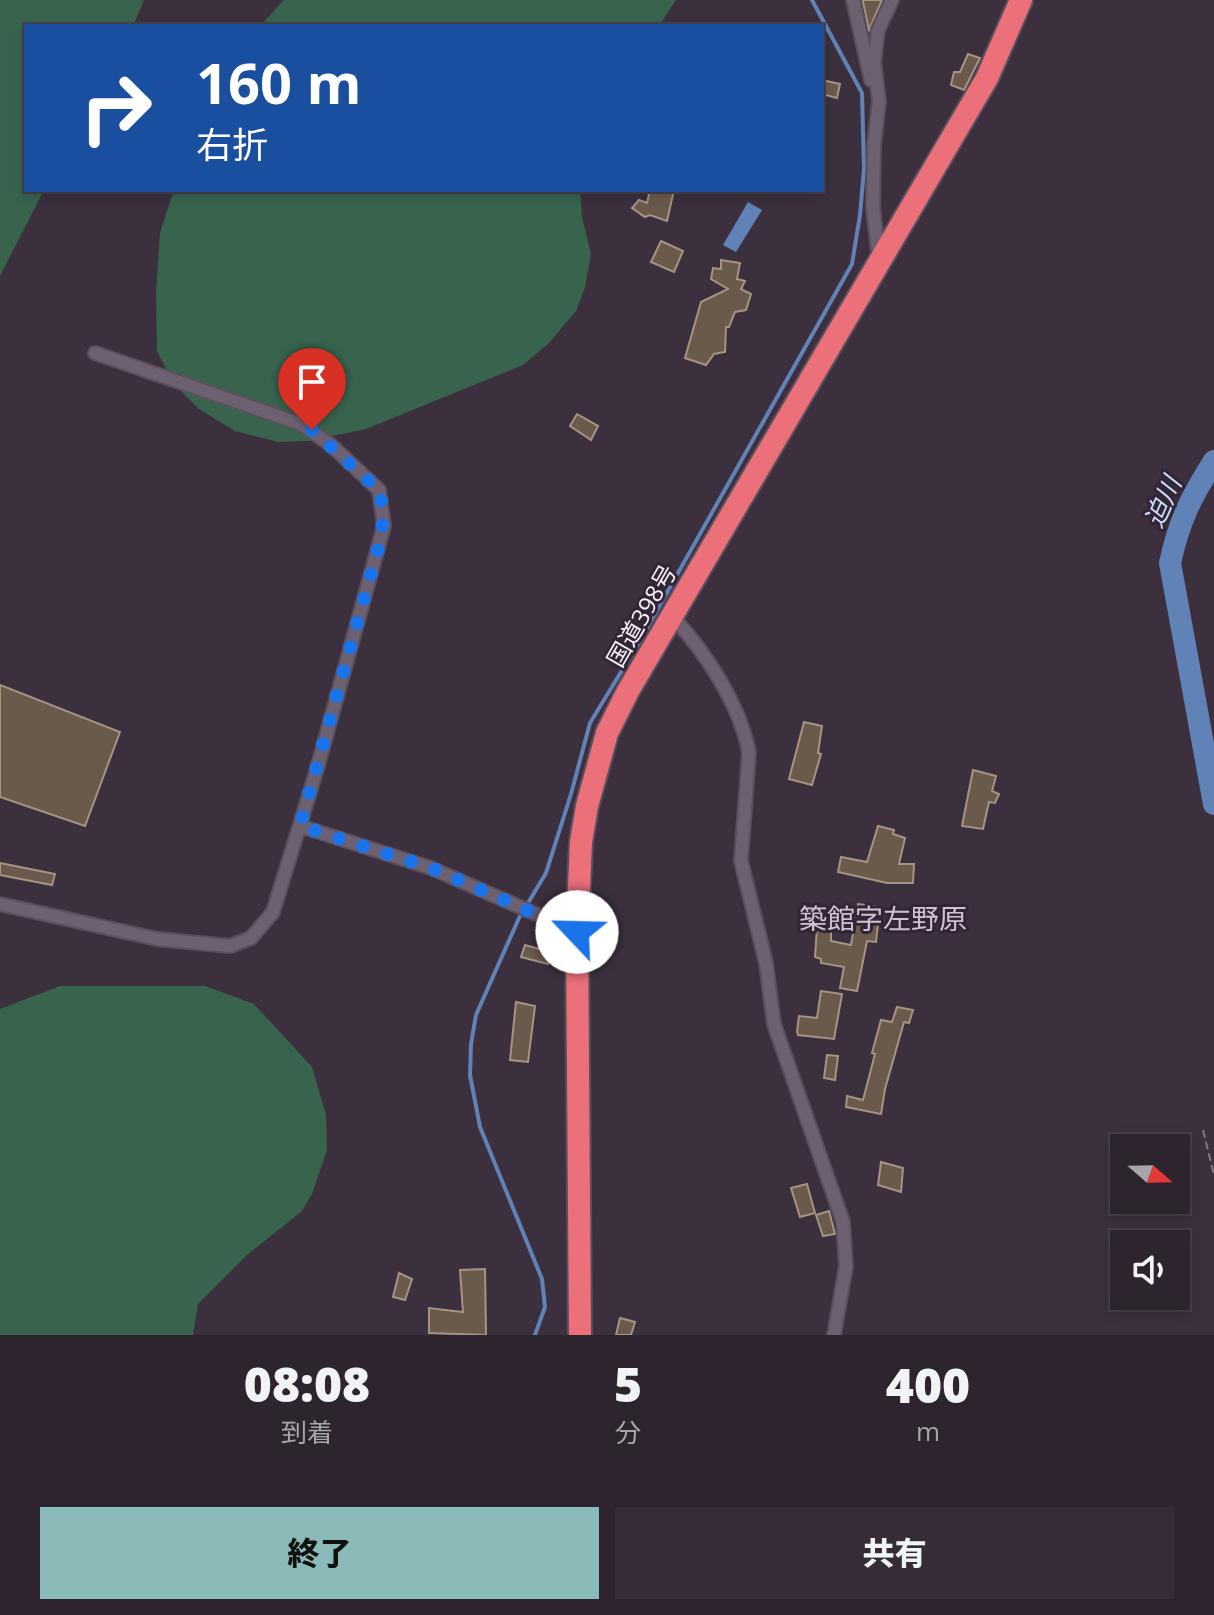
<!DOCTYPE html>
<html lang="ja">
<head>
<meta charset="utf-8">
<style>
	body { margin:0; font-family:"Open Sans","Noto Sans JP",sans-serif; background:#352c37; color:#f1f3f6; height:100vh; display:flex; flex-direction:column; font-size:30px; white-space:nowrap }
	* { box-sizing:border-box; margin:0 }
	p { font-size:26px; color:#a7a4aa }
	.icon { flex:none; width:44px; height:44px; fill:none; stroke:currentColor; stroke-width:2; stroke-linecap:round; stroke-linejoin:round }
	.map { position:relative; height:1335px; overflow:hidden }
	.panel { display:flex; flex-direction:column; background:#2d242f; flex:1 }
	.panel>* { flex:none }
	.banner { position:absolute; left:24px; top:24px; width:800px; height:168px; border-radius:0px; box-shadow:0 4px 12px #0003,0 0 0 2px #48414b; background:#1a4fa0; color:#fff; overflow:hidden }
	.needle { width:52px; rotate:110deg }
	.controls { position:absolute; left:1110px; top:1134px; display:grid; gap:16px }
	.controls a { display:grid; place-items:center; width:80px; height:80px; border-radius:0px; background:#2d242f; box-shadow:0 4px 12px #0003,0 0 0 2px #48414b; font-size:40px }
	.pin { position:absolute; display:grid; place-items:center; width:68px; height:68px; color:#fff; margin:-82px -34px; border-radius:50% 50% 50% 0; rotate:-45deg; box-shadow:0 0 8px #0007 }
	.pin .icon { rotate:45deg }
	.me { position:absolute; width:88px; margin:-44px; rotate:294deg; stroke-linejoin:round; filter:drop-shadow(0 0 6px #0008) }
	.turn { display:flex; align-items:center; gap:28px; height:168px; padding:0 40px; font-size:36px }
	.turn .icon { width:104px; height:104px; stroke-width:2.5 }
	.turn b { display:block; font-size:56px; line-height:68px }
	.eta { display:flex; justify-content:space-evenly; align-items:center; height:136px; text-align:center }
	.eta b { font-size:48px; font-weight:800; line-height:56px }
	.primary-button { display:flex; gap:16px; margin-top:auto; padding:16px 40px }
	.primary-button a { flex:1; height:92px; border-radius:0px; background:#8bbbb9; color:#111; font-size:32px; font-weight:800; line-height:92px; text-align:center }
	.primary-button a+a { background:#352c37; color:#f1f3f6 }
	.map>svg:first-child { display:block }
	.green { fill:#38644e }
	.water { fill:#6082b7 }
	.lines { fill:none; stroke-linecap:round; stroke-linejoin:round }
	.stream { stroke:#6082b7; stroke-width:4 }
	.river { stroke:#6082b7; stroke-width:22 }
	.building { fill:#6a5a4b; stroke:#a59484; stroke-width:2 }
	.street-casing { stroke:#5a505d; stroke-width:16 }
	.highway-casing { stroke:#5a505d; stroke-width:26 }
	.path { stroke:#817684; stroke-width:2; stroke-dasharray:8 4; stroke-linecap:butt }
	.street { stroke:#6d6071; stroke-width:12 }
	.highway { stroke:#eb707a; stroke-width:22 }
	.route { stroke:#1a73e8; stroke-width:14; stroke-dasharray:0 25.2 }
	.labels { text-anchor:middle; stroke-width:6; stroke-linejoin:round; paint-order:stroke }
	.street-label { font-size:24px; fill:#f6eef8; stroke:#322635 }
	.water-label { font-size:26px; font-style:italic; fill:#c8dcfb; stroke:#322635 }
	.quarter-label { font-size:28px; fill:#cfc0d3; stroke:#322635 }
</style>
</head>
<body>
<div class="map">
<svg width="1214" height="1335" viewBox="0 0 1214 1335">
	<rect width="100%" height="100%" fill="#3c303f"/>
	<g class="green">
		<polygon points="0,0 144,0 133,26 26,26 26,190 44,190 0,276"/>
		<polygon points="284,0 676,0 659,26 260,26"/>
		<polygon points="174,190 580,190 582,217 591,254 585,287 576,311 549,343 523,365 366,429 308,441 278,442 235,431 199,409 174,384 157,351 156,292 160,233"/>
		<polygon points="60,986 205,986 254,1004 312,1067 326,1115 327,1150 312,1194 302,1211 247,1255 198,1304 193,1335 0,1335 0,1009"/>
	</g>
	<polygon class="water" points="748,202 762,210 736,252 723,245"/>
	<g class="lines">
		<polyline class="stream" points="535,1335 545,1307 542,1279 480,1127 470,1075 471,1044 476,1015 519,918 546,873 571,794 590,723 638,644 852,264 860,215 864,169 862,93 812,0"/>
		<path class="river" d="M1214,461C1191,497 1179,521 1170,563L1214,804"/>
	</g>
	<g class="building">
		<polygon points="863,0 882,0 869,30 863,2"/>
		<polygon points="968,54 980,58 964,90 951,85 954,72 960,72"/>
		<polygon points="822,80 840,84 837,98 822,94"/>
		<polygon points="650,190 674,190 667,221 650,215 645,217 632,208 639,200 647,203"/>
		<polygon points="661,241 683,251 674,272 651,262"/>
		<polygon points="721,260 740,263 737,279 745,281 741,289 751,294 746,310 735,312 729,327 726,327 725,352 714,354 706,365 685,358 701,302 728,289 711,279 713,268 721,269"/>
		<polygon points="577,414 598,426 591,440 570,426"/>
		<polygon points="0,685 120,732 85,826 0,797"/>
		<polygon points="804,722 822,726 818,753 821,754 812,785 789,779"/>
		<polygon points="973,770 996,776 992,791 999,794 995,803 989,802 983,829 962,826"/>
		<polygon points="878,826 894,830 893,834 905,838 899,864 914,864 913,883 887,883 838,872 841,857 867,862"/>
		<polygon points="0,863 55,874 52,885 0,875"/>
		<polygon points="858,904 880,907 876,942 867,941 857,991 840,988 844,967 821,963 821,959 815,957 817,927 831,927 831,941 851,945"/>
		<polygon points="525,945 553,953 548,964 521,957"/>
		<polygon points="821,991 842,994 834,1039 798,1035 797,1032 799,1016 817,1018"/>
		<polygon points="516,1002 535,1006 528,1062 510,1060"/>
		<polygon points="897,1007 913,1010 909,1023 904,1022 885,1089 881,1114 846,1107 847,1096 863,1100 875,1054 872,1053 881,1020 892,1022"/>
		<polygon points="827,1055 838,1056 835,1080 824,1078"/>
		<polygon points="881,1162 903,1168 901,1192 878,1185"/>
		<polygon points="807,1184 815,1213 800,1217 791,1188"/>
		<polygon points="829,1211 835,1234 823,1236 816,1215"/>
		<polygon points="485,1269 486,1335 429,1333 429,1308 463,1312 460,1270"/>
		<polygon points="399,1273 412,1279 405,1300 393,1297"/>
		<polygon points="620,1318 635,1322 631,1335 616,1335"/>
	</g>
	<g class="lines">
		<defs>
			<g id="street">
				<polyline points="853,0 871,80"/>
				<polyline points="879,260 873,207 874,145 879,101 874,62 878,30 892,0"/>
				<path d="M672,616C706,653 739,703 749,752L741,861L766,963L774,1024L843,1222L846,1266L834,1335"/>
				<polyline points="300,826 431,868 577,932"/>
				<polyline points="0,904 157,939 230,946 251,938 273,912 317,769 384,526 379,490 331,445 301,424 95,353"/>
			</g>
			<polyline id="highway" points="580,1335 577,932 581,842 587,806 607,733 628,691 987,78 1021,0"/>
		</defs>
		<use href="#street" class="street-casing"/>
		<use href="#highway" class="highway-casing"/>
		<polyline class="path" points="1203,1130 1214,1175"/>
		<use href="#street" class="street"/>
		<use href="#highway" class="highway"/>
	</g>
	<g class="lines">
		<polyline class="route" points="312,430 379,490 384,516 378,549 300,826 431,868 577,932"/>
	</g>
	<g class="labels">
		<g class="street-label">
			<text transform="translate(642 616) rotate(-60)" y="8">国道398号</text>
		</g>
		<g class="water-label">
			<text transform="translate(1163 502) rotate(-66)" y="9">迫川</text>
		</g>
		<g class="quarter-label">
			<text x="883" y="929">築館字左野原</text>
		</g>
	</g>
</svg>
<div class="controls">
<a><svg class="needle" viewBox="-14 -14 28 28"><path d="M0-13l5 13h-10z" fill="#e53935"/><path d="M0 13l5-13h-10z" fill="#a7a4aa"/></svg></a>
<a><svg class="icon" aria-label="sound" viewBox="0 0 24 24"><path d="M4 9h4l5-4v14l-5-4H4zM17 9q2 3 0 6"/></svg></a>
</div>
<div class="pin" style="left:312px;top:430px;background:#d93025"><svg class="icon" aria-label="arrive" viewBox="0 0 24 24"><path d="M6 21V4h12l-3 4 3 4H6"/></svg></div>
<svg class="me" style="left:577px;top:932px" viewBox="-20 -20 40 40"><circle r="19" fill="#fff"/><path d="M0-13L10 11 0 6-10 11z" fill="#1a73e8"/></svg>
<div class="banner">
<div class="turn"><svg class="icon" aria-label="right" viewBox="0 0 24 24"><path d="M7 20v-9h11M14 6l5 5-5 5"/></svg><div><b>160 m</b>右折</div></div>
</div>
</div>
<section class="panel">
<div class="eta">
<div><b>08:08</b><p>到着</p></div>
<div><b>5</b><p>分</p></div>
<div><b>400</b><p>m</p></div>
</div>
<div class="primary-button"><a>終了</a><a>共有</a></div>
</section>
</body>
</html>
